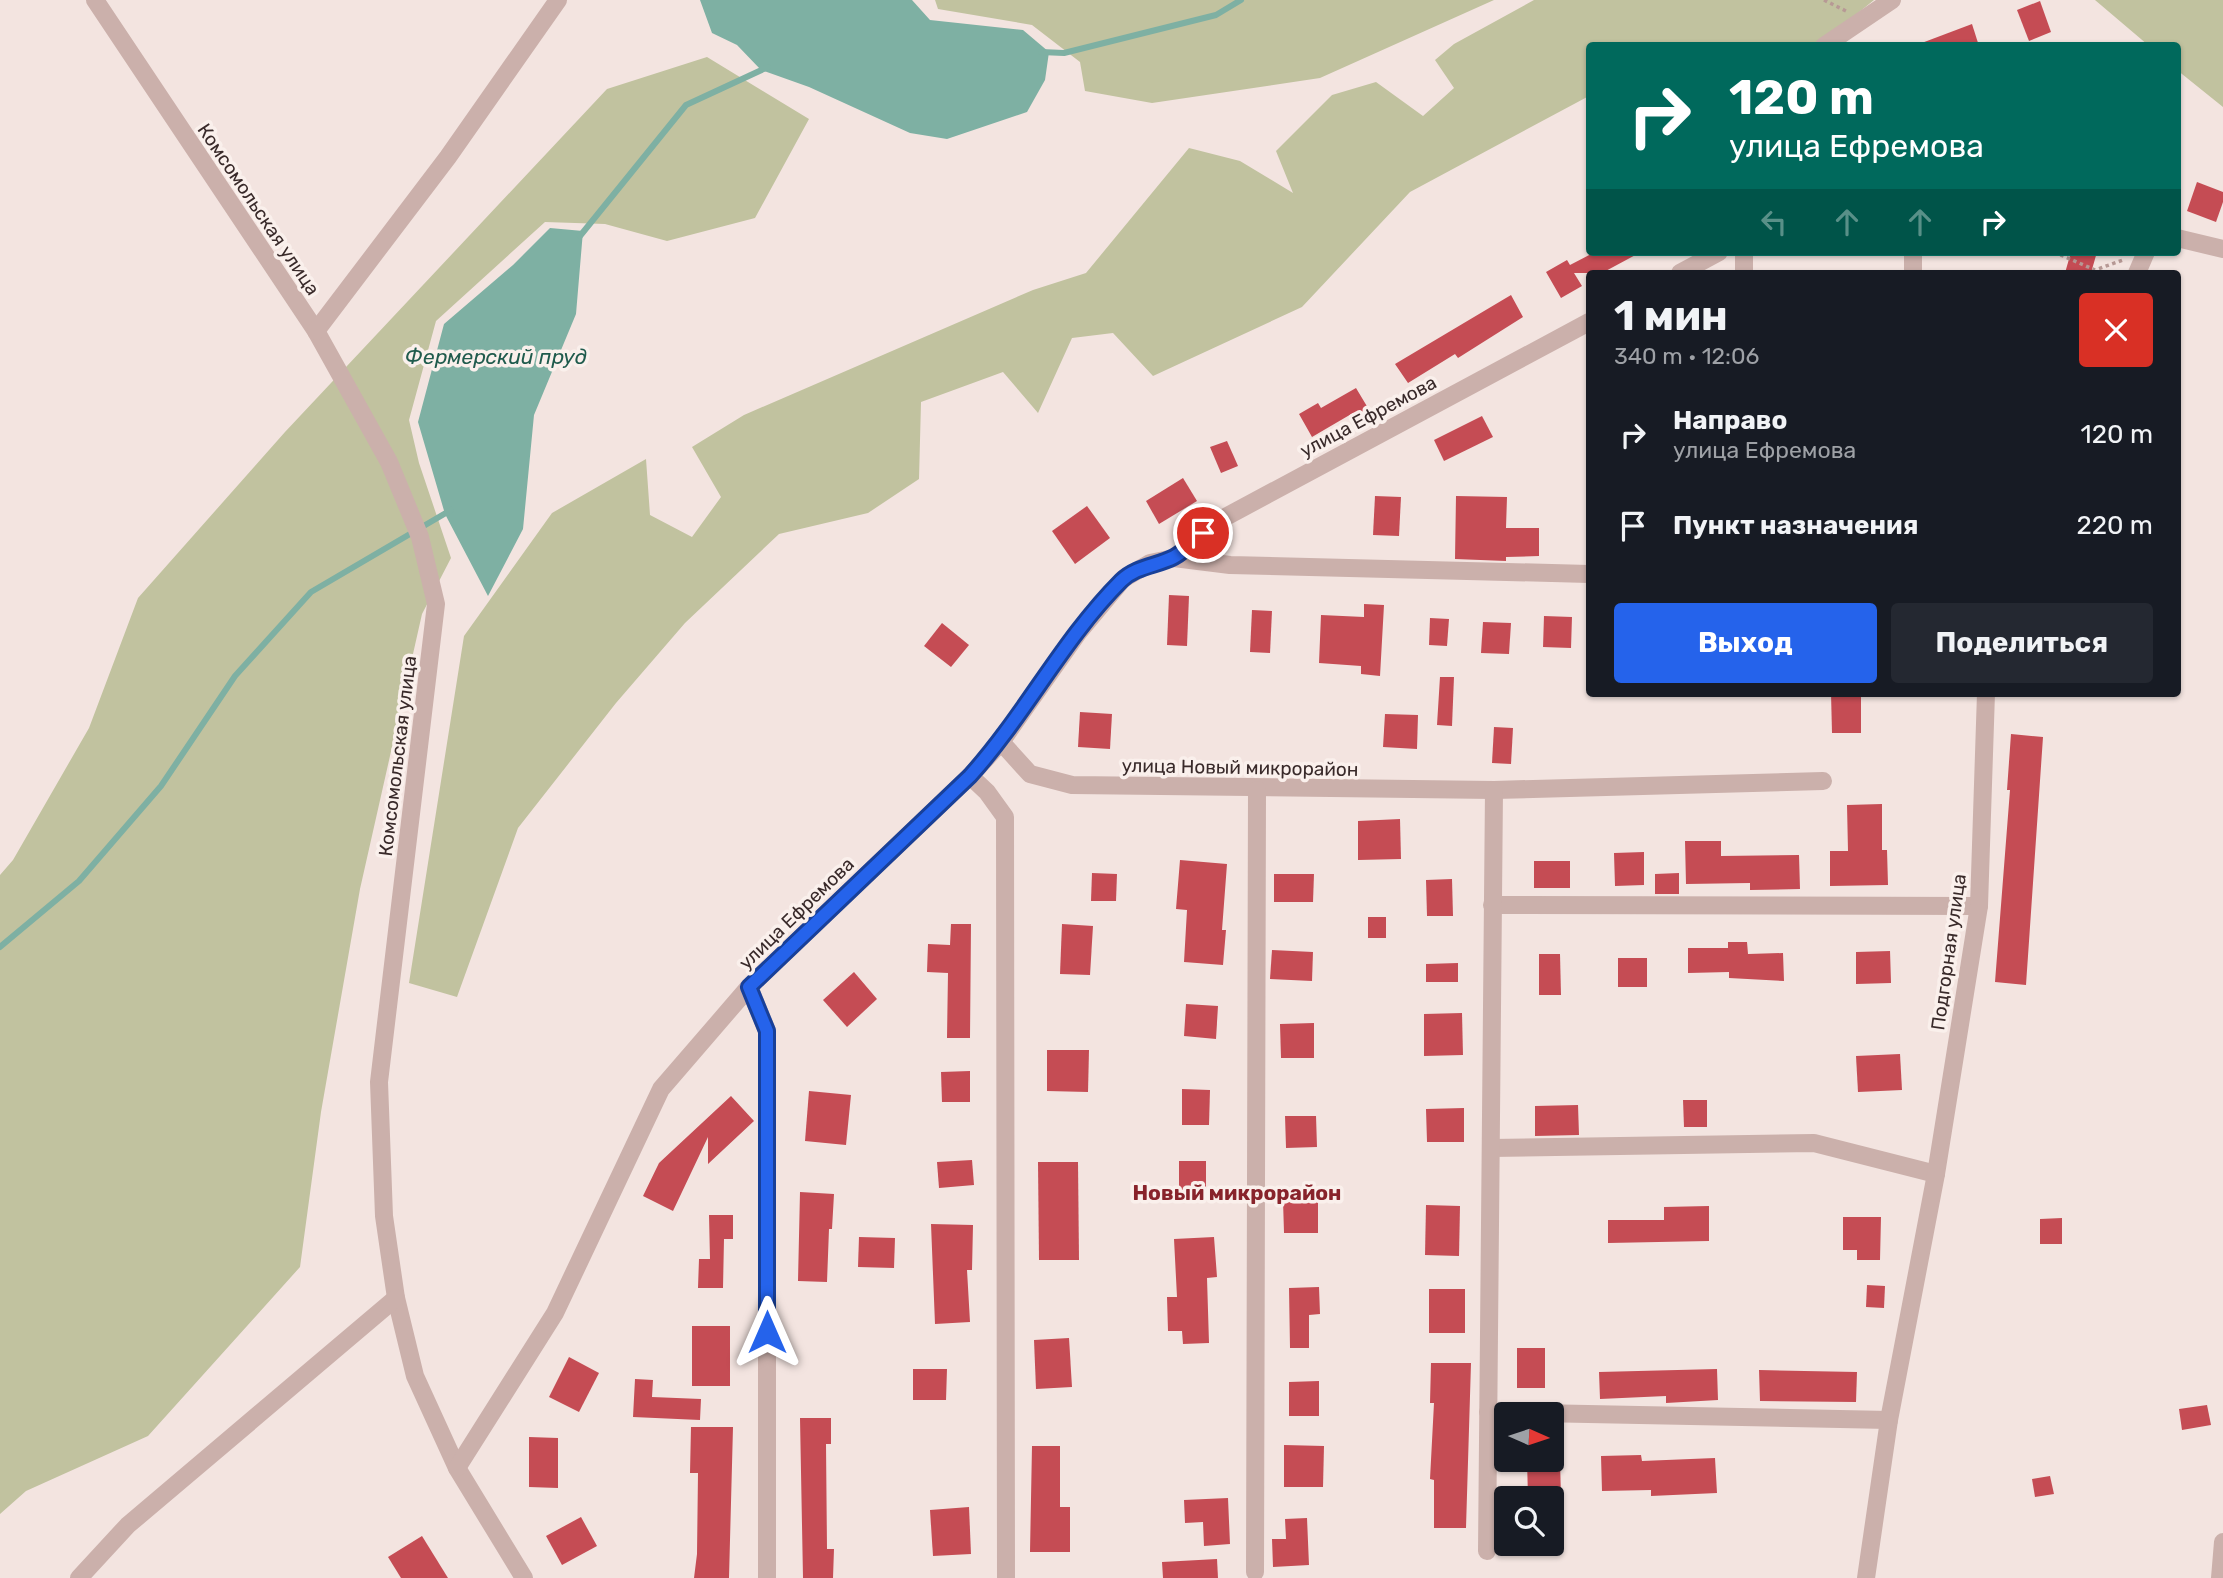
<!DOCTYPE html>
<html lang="ru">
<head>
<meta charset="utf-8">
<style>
	body { margin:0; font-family:Rubik,sans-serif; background:#242831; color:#f1f3f6; height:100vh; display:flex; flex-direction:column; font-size:26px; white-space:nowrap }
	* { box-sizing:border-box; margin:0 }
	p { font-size:23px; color:#9ea1a6 }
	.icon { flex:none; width:38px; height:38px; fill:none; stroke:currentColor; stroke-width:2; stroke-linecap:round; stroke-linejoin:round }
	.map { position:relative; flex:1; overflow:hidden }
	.drawer { position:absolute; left:1586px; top:270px; width:595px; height:427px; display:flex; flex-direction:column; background:#171b24; border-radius:7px; box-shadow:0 2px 5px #0004 }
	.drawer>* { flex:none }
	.banner { position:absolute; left:1586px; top:42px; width:595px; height:214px; border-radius:7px; box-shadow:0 2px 5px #0004; background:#00695c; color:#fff; overflow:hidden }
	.needle { width:46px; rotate:93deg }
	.tools { position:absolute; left:1494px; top:1402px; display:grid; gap:14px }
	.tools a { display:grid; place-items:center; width:70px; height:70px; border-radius:7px; background:#171b24; box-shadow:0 2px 5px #0004; font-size:35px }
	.pin { position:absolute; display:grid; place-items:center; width:60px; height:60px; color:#fff; margin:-30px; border:4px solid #fff; border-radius:50%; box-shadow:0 2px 7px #0007 }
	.me { position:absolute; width:77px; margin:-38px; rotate:0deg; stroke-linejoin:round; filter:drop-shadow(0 0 5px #0008) }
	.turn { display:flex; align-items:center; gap:24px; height:147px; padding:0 28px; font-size:32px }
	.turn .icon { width:91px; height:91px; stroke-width:2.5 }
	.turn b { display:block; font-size:49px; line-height:60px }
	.lanes { display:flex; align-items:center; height:66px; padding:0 28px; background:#0003; justify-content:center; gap:35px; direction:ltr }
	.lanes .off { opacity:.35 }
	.round { display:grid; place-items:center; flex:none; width:74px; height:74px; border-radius:7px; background:#242831 }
	.headline { display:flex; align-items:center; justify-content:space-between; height:119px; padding:0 28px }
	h1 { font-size:42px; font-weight:700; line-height:52px }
	.button { display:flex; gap:14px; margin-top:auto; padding:14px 28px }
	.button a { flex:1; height:80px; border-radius:7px; background:#2563eb; color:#fff; font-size:28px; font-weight:700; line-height:80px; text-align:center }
	.button a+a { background:#242831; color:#f1f3f6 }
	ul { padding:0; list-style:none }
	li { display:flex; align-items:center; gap:21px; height:91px; padding:0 28px }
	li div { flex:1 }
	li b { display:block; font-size:26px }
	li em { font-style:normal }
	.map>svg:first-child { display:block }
	.green { fill:#c1c29f }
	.water { fill:#7eb0a3 }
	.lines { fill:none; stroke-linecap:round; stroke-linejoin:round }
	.stream { stroke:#7eb0a3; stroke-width:6 }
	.building { fill:#c54c54 }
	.path { stroke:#b79995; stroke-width:3.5; stroke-dasharray:3.5 3.5; stroke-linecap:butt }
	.minor { stroke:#cbb0ab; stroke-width:18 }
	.route-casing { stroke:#184099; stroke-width:18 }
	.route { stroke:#2563eb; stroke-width:12 }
	.labels { text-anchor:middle; stroke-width:7; stroke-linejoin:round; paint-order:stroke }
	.street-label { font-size:19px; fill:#392a2a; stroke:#faf0ec }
	.water-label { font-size:21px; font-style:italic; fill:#205b4d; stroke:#faf0ec }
	.neighbourhood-label { font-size:21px; font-weight:bold; fill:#88232b; stroke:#faf0ec }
</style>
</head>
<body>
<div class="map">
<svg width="2223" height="1578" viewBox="0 0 2223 1578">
	<rect width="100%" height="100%" fill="#f3e4e0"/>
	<g class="green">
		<polygon points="935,0 1494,0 1320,78 1152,103 1085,91 1080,62 1032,25 938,9"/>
		<polygon points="1534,0 1874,0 1832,34 1813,45 1708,46 1701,42 1697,46 1589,46 1589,96 1410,192 1302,307 1153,376 1113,333 1072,338 1038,413 1003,372 921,402 919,479 868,513 779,534 685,623 616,703 518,828 457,997 409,983 464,636 552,513 646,459 650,515 692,537 721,497 692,447 744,415 1033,290 1086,273 1189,148 1240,161 1293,193 1276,151 1332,95 1376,82 1423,116 1454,88 1435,60 1454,44"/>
		<polygon points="2095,0 2223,0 2223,107 2177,70 2177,46 2148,45"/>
		<polygon points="707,57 809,119 755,218 667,241 605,224 545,222 436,321 409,420 419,463 451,558 422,614 360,889 321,1112 300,1267 148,1436 26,1491 0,1514 0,875 13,860 89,728 138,598 285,432 607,89"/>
	</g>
	<g class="water">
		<polygon points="700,0 912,0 930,20 1023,30 1049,52 1045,80 1027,112 947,139 910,133 809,87 761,70 737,45 712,33"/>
		<polygon points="550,228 583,231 576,314 534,415 523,529 488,596 445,514 418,422 444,324 513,265"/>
	</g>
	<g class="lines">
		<g class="stream">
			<polyline points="1041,52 1064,53 1216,15 1241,0"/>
			<polyline points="580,236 686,105 768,67"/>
			<polyline points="0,947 79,881 161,786 235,676 311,592 451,510"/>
		</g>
	</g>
	<g class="building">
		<polygon points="2040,1 2051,32 2029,41 2017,10"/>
		<polygon points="1972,24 1979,46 1920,46 1919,44"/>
		<polygon points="2197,182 2223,192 2223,202 2216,222 2187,211"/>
		<polygon points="1595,252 1641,252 1602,273 1574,273 1582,286 1561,298 1546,272 1567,260 1570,265"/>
		<polygon points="2071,252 2097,252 2091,273 2065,273"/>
		<polygon points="1511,295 1523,317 1458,358 1455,354 1408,383 1395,364"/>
		<polygon points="1356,388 1368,408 1355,416 1353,413 1312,437 1299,414 1318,403 1321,408"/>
		<polygon points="1482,416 1493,437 1444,461 1434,440"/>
		<polygon points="1227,441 1238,466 1221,473 1210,447"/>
		<polygon points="1183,478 1197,501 1159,524 1146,501"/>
		<polygon points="1375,496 1401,497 1399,536 1373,535"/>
		<polygon points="1456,496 1507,497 1506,528 1539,528 1539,556 1506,557 1506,561 1455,559"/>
		<polygon points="1087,506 1110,538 1075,564 1052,531"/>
		<polygon points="1169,595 1189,596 1187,646 1167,645"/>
		<polygon points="1364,604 1384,605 1380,676 1361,674 1361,666 1319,663 1321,615 1364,617"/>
		<polygon points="1252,610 1272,611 1270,653 1250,652"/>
		<polygon points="1544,616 1572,617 1571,648 1543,647"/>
		<polygon points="1430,618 1449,619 1447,646 1429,645"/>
		<polygon points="1483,622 1511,623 1509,654 1481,653"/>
		<polygon points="942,623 969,645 951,667 924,646"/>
		<polygon points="1440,677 1454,677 1452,726 1437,725"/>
		<polygon points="1831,693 1861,693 1861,733 1832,733"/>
		<polygon points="1080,712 1112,714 1110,749 1078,747"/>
		<polygon points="1385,714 1418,715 1417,749 1383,747"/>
		<polygon points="1494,727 1513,728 1511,764 1492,763"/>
		<polygon points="2011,734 2043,737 2026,985 1995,982 2010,790 2007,790"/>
		<polygon points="1882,804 1882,850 1887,850 1888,885 1830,886 1830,851 1848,851 1847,805"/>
		<polygon points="1400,819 1401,859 1358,860 1358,821"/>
		<polygon points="1685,841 1721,841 1721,856 1799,855 1800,889 1750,890 1750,883 1686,884"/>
		<polygon points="1644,852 1644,885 1615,886 1614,853"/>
		<polygon points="1180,860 1227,864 1222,930 1226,930 1223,965 1184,962 1187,910 1176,909"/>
		<rect x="1534" y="861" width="36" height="27"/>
		<polygon points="1092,873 1117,874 1116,901 1091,901"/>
		<polygon points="1679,873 1679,894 1655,894 1655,874"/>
		<polygon points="1274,874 1314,874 1313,902 1274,902"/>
		<polygon points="1452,879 1453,916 1427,916 1426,880"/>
		<rect x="1368" y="917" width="18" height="21"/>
		<polygon points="951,924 971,924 970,1038 947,1038 948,973 927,972 928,944 950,945"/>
		<polygon points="1062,924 1093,926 1090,975 1060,974"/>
		<polygon points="1728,942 1747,942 1748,954 1783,953 1784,981 1729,978 1729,972 1688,973 1688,948 1728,948"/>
		<polygon points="1272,950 1313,952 1312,981 1270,979"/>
		<polygon points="1890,951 1891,983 1856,984 1856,952"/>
		<polygon points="1539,954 1560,954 1561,995 1539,995"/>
		<rect x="1618" y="958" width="29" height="29"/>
		<polygon points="1458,963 1458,982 1426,982 1426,964"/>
		<polygon points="854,972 877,999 847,1027 823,1000"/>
		<polygon points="1186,1004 1218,1006 1216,1039 1184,1036"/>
		<polygon points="1462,1013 1463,1055 1424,1056 1424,1014"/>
		<polygon points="1314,1023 1314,1058 1281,1058 1280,1024"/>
		<polygon points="1047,1050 1089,1050 1088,1092 1047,1091"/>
		<polygon points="1900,1054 1902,1090 1858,1092 1856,1056"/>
		<polygon points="970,1071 970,1102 942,1102 941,1072"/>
		<polygon points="1182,1089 1210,1090 1209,1125 1182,1125"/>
		<polygon points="809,1091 851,1095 846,1145 805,1141"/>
		<polygon points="731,1096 754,1121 708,1164 708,1137 673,1211 643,1196 659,1163"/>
		<polygon points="1683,1100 1707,1100 1707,1127 1684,1127"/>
		<polygon points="1578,1105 1579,1135 1535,1136 1535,1106"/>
		<polygon points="1464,1108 1464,1142 1427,1142 1426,1109"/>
		<polygon points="1285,1116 1316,1116 1317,1147 1286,1148"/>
		<polygon points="972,1160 974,1185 939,1188 937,1162"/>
		<rect x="1179" y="1161" width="27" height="40"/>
		<polygon points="1038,1162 1078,1162 1079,1260 1039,1260"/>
		<polygon points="800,1192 834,1194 832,1229 829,1229 827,1282 798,1281"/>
		<polygon points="1318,1199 1318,1233 1284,1233 1283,1200"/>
		<polygon points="1426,1205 1460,1206 1459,1256 1425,1255"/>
		<polygon points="1709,1206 1709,1241 1608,1243 1608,1220 1664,1220 1664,1207"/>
		<polygon points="709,1215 733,1215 733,1239 724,1239 723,1288 698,1288 699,1259 710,1259"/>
		<polygon points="1843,1217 1881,1217 1880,1260 1857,1260 1857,1250 1843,1250"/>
		<polygon points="2062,1218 2062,1244 2040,1244 2040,1219"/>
		<polygon points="931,1224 973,1225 972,1270 967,1270 970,1322 935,1324"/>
		<polygon points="859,1237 895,1238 894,1268 858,1267"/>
		<polygon points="1214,1237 1217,1277 1207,1278 1209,1343 1183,1344 1182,1331 1168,1331 1167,1297 1177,1297 1174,1239"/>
		<polygon points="1867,1285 1885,1286 1884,1308 1866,1307"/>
		<polygon points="1319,1287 1320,1314 1309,1315 1309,1348 1290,1348 1289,1288"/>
		<rect x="1429" y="1289" width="36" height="44"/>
		<rect x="692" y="1326" width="38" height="60"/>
		<polygon points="1069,1338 1072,1387 1036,1389 1034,1340"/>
		<rect x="1517" y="1348" width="28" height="40"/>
		<polygon points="569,1357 599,1373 579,1412 549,1397"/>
		<polygon points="1431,1363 1471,1363 1466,1528 1434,1528 1434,1480 1430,1479 1434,1403 1430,1403"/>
		<polygon points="913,1369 947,1369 946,1400 913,1400"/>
		<polygon points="1717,1369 1718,1400 1666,1403 1666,1396 1600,1399 1599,1372"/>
		<polygon points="1759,1370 1857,1372 1856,1402 1760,1401"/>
		<polygon points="635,1379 653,1380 652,1397 701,1399 700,1420 633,1417"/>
		<polygon points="1319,1381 1319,1416 1289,1416 1289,1382"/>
		<polygon points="2207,1405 2211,1425 2182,1430 2179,1409"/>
		<polygon points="800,1418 831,1418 831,1444 826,1444 827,1549 834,1549 833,1578 803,1578"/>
		<polygon points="691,1427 733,1427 729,1578 694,1578 697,1554 698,1473 690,1473"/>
		<polygon points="529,1437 558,1438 558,1488 529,1487"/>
		<polygon points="1284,1445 1324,1446 1323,1487 1284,1487"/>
		<polygon points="1032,1446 1060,1446 1060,1507 1070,1507 1070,1552 1030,1552"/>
		<polygon points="1641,1455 1642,1461 1715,1458 1717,1493 1651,1496 1651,1490 1602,1491 1601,1456"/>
		<polygon points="1527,1460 1560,1460 1561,1498 1528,1498"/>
		<polygon points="2050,1476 2054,1494 2035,1497 2032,1479"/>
		<polygon points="1228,1498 1230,1544 1204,1546 1203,1522 1185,1523 1184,1500"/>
		<polygon points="969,1507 971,1554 933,1556 930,1510"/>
		<polygon points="581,1517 597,1546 562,1565 546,1536"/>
		<polygon points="1307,1518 1309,1565 1273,1567 1272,1539 1286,1539 1285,1519"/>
		<polygon points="422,1536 448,1578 401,1578 388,1557"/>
		<polygon points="1217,1559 1218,1578 1163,1578 1162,1562"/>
	</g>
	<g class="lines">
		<g class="path">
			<polyline points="1824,0 1846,11"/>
			<polyline points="2054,252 2095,270 2123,260"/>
		</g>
		<g class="minor">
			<polyline points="95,0 316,331 389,462 420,537 436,604 379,1082 384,1216 396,1298 415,1376 457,1468 524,1578"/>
			<polyline points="1824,46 1892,0"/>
			<polyline points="2177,238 2223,249"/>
			<polyline points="1744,252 1744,273"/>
			<polyline points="1913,252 1913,273"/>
			<polyline points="1680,273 1719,252"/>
			<polyline points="2137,273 2146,252"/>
			<polyline points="316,331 448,157 558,0"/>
			<polyline points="1174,558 1230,565 1589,574"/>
			<polyline points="1001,742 1030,774 1072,785 1494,790 1823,781"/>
			<polyline points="970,776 987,792 1005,817 1006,1578"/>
			<polyline points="1492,905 1979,906"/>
			<polyline points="749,987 767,1031 767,1578"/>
			<polyline points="1491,1148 1814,1143 1936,1174"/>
			<polyline points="1488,1412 1889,1420"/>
			<polyline points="457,1468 555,1313 661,1089 749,987 970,776 1001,742 1078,633 1123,579 1150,563 1174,558 1218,521 1589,322"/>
			<polyline points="1487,1551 1494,790"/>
			<polyline points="1255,1572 1257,790"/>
			<polyline points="79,1578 128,1525 396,1298"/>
			<polyline points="1866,1578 1889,1420 1936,1174 1979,906 1986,693"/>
			<polyline points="2220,1578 2223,1542"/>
		</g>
	</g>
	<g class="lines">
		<defs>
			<path id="route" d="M767,1332V1031L749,987L970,776C1025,715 1063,639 1121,581C1136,566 1157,566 1174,557C1185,551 1194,541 1203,533"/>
		</defs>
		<use href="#route" class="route-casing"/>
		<use href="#route" class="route"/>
	</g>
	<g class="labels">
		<g class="street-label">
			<text transform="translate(259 209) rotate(56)" y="7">Комсомольская улица</text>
			<text transform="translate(1368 416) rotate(-28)" y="7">улица Ефремова</text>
			<text transform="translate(397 756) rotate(-83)" y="7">Комсомольская улица</text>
			<text transform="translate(1240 767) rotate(1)" y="7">улица Новый микрорайон</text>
			<text transform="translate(796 913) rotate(-44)" y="7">улица Ефремова</text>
			<text transform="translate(1948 952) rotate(-82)" y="7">Подгорная улица</text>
		</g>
		<g class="water-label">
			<text x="496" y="364">Фермерский пруд</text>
		</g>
		<g class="neighbourhood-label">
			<text x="1237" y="1200">Новый микрорайон</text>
		</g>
	</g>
</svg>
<div class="tools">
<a><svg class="needle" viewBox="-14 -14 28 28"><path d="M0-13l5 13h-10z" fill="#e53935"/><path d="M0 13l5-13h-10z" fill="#9ea1a6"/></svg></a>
<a><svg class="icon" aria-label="search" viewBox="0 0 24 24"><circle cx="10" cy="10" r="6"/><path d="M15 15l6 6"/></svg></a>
</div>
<div class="pin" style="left:1203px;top:533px;background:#d93025"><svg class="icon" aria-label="arrive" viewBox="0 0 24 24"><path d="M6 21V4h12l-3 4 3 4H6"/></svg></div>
<svg class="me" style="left:767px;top:1332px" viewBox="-20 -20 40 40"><path d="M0-17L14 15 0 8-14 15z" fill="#2563eb" stroke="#fff" stroke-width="4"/></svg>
<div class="banner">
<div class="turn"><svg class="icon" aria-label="right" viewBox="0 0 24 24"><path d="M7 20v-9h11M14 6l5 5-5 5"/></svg><div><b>120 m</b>улица Ефремова</div></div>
<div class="lanes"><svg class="icon off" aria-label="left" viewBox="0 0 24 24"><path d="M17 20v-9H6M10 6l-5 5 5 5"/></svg><svg class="icon off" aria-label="ahead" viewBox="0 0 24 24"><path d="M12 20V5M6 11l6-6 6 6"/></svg><svg class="icon off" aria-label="ahead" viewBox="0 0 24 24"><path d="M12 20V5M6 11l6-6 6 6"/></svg><svg class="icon" aria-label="right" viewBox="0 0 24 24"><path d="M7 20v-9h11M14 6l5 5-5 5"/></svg></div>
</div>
<section class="drawer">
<div class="headline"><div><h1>1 мин</h1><p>340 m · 12:06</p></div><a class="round" style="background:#d93025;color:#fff"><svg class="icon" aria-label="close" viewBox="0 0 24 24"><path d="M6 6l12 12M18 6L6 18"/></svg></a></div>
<ul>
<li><svg class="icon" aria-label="right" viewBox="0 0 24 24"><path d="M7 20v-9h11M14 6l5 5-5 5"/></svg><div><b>Направо</b><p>улица Ефремова</p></div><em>120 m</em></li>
<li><svg class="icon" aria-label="arrive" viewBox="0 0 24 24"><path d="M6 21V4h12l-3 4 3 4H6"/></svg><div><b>Пункт назначения</b></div><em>220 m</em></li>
</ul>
<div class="button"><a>Выход</a><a>Поделиться</a></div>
</section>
</div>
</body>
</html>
